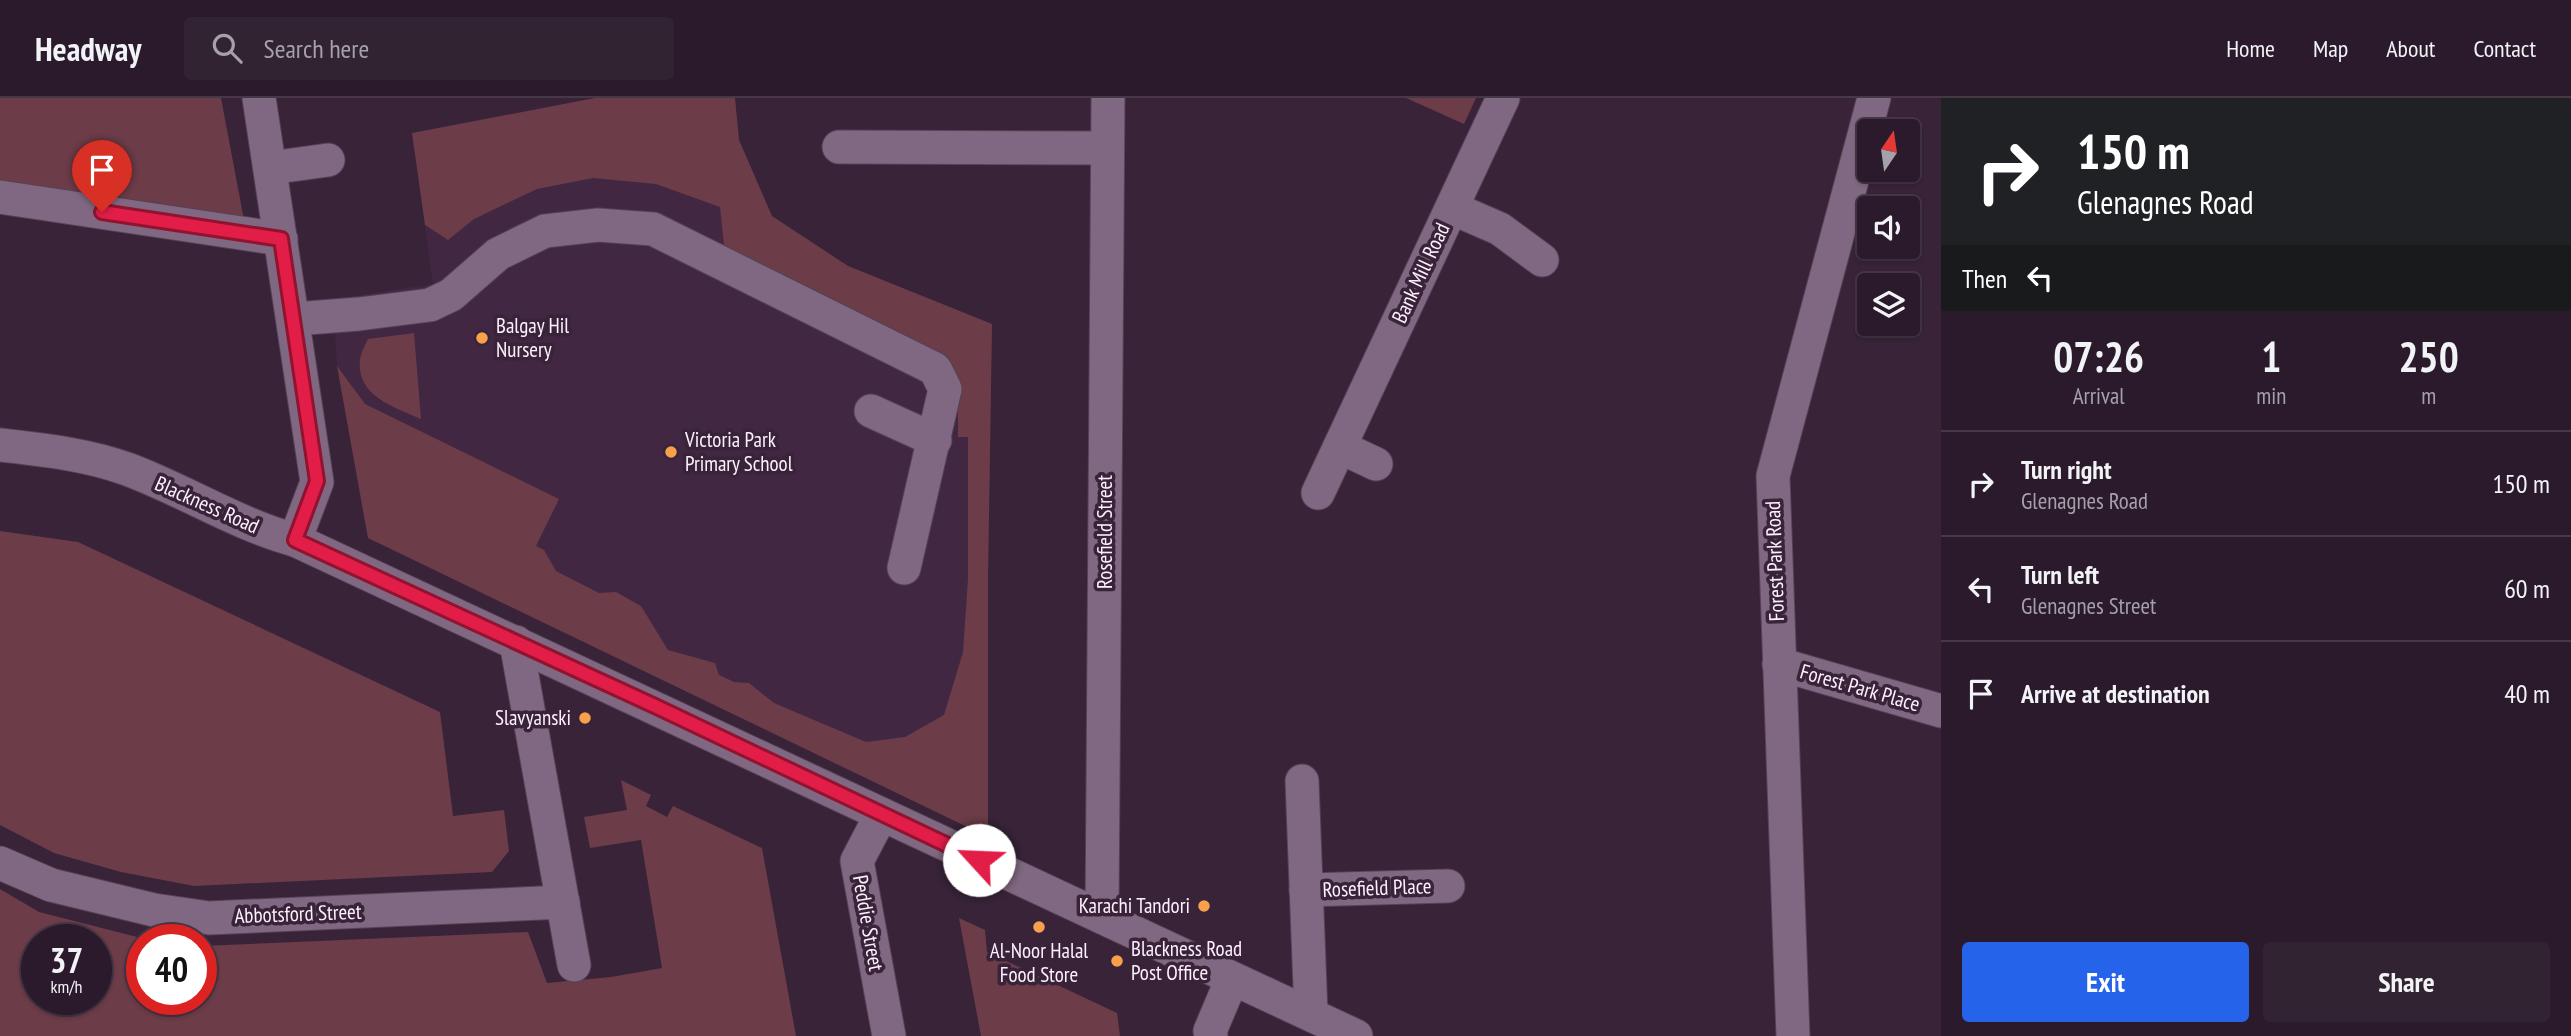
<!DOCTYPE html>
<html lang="en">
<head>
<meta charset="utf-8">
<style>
	body { margin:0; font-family:"PT Sans Narrow",sans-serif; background:#322333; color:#f1f3f6; height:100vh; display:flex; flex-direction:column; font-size:26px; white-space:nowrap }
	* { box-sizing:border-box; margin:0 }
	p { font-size:23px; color:#a5a1a9 }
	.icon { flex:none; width:38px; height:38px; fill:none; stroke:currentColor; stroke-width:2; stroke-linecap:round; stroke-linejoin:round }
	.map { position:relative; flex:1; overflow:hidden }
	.panel { display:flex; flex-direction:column; background:#2a1a2b; width:630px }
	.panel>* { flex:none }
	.banner { background:#202124; color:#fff; overflow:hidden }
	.needle { width:46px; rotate:13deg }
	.buttons { position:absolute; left:1857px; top:21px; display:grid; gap:14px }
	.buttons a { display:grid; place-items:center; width:63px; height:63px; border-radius:7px; background:#2a1a2b; box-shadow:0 2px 5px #0004,0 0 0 2px #463847; font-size:35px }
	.speed { position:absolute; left:21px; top:826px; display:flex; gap:14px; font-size:35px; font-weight:700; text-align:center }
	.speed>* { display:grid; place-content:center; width:91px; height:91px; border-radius:50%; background:#2a1a2b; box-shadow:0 2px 5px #0004,0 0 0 2px #463847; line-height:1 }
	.speed small { font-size:18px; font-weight:400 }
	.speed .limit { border:10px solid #d22; background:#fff; color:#111 }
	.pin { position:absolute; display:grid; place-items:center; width:60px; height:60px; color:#fff; margin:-72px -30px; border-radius:50% 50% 50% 0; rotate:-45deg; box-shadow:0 0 7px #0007 }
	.pin .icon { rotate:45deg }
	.me { position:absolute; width:77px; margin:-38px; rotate:295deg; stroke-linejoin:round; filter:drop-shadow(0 0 5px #0008) }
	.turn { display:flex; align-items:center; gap:24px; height:147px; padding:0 21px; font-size:32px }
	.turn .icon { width:91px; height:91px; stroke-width:2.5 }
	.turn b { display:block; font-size:49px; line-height:60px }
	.then { display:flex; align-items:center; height:66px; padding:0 21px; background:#0003; gap:14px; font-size:26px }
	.eta { display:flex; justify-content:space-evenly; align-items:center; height:119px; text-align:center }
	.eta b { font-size:42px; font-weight:800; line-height:49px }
	.primary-button { display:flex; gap:14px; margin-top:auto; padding:14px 21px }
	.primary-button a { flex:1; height:80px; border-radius:7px; background:#2563eb; color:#fff; font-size:28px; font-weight:800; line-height:80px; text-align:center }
	.primary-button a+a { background:#322333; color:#f1f3f6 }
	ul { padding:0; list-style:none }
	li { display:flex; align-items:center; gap:21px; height:105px; padding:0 21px; border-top:2px solid #463847 }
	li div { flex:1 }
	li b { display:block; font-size:26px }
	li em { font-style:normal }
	header { display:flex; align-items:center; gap:42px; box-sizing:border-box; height:98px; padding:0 35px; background:#2a1a2b; border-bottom:2px solid #463847 }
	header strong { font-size:33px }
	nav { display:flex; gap:38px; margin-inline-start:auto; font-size:24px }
	.search { width:490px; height:63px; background:#322333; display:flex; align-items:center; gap:18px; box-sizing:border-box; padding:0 24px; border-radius:7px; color:#a5a1a9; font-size:26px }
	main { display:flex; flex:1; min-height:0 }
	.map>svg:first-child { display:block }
	.built { fill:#422743 }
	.green { fill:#6c3c48; fill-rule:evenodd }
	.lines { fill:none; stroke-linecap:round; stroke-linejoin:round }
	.minor-casing { stroke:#554255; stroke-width:35 }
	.minor { stroke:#816882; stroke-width:33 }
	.route-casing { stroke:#92132f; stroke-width:18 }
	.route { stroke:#e11d48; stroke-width:12 }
	.poi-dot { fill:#f8a04b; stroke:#382339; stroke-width:2.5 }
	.labels { text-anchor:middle; stroke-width:7; stroke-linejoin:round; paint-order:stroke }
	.street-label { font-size:21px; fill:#feeffe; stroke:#382339 }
	.poi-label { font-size:21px; fill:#feeffe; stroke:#382339; text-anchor:start }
</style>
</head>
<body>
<header>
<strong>Headway</strong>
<div class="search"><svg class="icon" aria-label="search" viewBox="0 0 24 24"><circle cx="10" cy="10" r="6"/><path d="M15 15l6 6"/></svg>Search here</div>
<nav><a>Home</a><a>Map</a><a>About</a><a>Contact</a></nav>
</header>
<main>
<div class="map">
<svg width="1941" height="938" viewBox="0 0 1941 938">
	<rect width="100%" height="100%" fill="#382339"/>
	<polygon class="built" points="595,0 735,0 739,42 772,118 848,168 992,226 988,481 988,739 368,440 337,268 333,201 433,186 412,35"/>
	<g class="green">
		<polygon points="0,0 221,0 244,122 0,88"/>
		<polygon points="595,0 735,0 739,42 772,118 848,168 992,226 988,481 988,739 368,440 337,268 365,306 559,401 536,448 544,452 556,473 599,495 616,494 641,508 668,552 715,565 719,577 734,584 749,585 774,605 866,644 905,639 944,617 963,554 968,481 968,339 958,339 958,286 929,251 724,147 720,109 656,86 593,80 537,91 474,121 448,142 425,127 412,35"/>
		<polygon points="1406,0 1476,0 1464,26"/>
		<path d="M414,235L421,321C395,309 356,299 360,261C361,255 365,247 368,241Z"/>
		<polygon points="0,433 78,444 440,614 453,718 504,712 509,753 492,774 194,788 121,774 54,755 0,727"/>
		<path d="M621,682L651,697L646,708L667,719L673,708L762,750L796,938H0V791L39,814L149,842H142V901H201V848L528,834L547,885L611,879L662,870L641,742L590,750L584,719L627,712ZM37,842H96V901H37Z"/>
		<polygon points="959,820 985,832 987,854 1117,915 1120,938 981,938"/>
	</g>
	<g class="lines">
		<defs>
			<g id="minor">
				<polyline points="259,0 317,384 295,442"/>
				<polyline points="839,49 1107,50"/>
				<polyline points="270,70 328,62"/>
				<polyline points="0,99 281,141"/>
				<polyline points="1452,110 1500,131 1542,162"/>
				<polyline points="294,221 359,216 430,207 451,197 498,156 545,133 598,127 653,131 935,271 945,291 904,470"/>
				<polyline points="871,313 935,342"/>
				<path d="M0,347C43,352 86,356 127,371C184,392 236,426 295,442L1356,938"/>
				<polyline points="1340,349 1376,366"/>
				<polyline points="1318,395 1503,0"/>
				<polyline points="516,544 574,867"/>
				<polyline points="1779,566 1941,613"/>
				<polyline points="1302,683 1311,916"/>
				<polyline points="881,717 857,763 889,938"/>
				<polyline points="0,765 51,787 154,812 209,820 563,804"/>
				<polyline points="1306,792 1448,788"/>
				<polyline points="1102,819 1108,0"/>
				<polyline points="1211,938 1210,933 1232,881"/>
				<polyline points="1793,938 1773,378 1874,0"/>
			</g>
		</defs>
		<use href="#minor" class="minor-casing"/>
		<use href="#minor" class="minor"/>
	</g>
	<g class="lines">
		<defs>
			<polyline id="route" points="102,114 281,141 317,383 295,442 657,609 979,762"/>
		</defs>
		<use href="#route" class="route-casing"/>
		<use href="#route" class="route"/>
	</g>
	<g class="poi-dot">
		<circle cx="482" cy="240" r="7"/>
		<circle cx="671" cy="354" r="7"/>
		<circle cx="585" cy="620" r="7"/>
		<circle cx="1204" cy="808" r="7"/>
		<circle cx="1039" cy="829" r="7"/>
		<circle cx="1117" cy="863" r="7"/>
	</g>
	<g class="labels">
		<g class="street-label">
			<text transform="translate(1421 175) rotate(-65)" y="7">Bank Mill Road</text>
			<text transform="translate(207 407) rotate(24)" y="7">Blackness Road</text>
			<text transform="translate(1105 434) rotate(-90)" y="7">Rosefield Street</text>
			<text transform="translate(1775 463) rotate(-92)" y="7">Forest Park Road</text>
			<text transform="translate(1860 590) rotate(16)" y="7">Forest Park Place</text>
			<text transform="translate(1377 790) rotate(-2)" y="7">Rosefield Place</text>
			<text transform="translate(298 816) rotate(-2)" y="7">Abbotsford Street</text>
			<text transform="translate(868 825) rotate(80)" y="7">Peddie Street</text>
		</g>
		<g class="poi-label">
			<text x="496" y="235">Balgay Hil<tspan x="496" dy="24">Nursery</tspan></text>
			<text x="685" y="349">Victoria Park<tspan x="685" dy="24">Primary School</tspan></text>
			<text x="571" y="627" text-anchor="end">Slavyanski</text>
			<text x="1190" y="815" text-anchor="end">Karachi Tandori</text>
			<text x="1131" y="858">Blackness Road<tspan x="1131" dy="24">Post Office</tspan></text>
			<text x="1039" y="860" text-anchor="middle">Al-Noor Halal<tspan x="1039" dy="24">Food Store</tspan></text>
		</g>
	</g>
</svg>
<div class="buttons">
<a><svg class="needle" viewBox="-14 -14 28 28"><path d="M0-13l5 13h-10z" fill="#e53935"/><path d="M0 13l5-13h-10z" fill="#a5a1a9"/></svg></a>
<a><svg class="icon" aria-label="sound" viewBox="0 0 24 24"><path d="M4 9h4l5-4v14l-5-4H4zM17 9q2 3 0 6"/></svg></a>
<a><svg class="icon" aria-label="layers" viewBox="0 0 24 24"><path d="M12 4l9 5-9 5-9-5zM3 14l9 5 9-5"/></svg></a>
</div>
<div class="speed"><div>37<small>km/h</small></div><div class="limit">40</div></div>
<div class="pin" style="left:102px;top:114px;background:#d93025"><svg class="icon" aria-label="arrive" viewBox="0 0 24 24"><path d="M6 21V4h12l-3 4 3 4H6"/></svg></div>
<svg class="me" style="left:979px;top:762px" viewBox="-20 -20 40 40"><circle r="19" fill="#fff"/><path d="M0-13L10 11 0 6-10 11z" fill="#e11d48"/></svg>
</div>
<section class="panel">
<div class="banner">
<div class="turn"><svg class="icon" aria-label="right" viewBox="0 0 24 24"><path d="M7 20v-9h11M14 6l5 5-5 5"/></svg><div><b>150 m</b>Glenagnes Road</div></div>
<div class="then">Then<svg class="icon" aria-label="left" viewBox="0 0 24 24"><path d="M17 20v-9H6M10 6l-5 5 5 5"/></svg></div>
</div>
<div class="eta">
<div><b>07:26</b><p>Arrival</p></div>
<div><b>1</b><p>min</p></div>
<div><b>250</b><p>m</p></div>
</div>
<ul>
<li><svg class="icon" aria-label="right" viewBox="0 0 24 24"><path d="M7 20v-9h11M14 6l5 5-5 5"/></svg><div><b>Turn right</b><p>Glenagnes Road</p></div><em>150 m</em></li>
<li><svg class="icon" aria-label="left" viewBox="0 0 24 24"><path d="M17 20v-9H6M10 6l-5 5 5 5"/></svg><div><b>Turn left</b><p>Glenagnes Street</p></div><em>60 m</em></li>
<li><svg class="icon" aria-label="arrive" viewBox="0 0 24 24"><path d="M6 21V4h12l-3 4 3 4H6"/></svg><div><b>Arrive at destination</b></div><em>40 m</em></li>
</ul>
<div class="primary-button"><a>Exit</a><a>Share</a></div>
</section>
</main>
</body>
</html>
